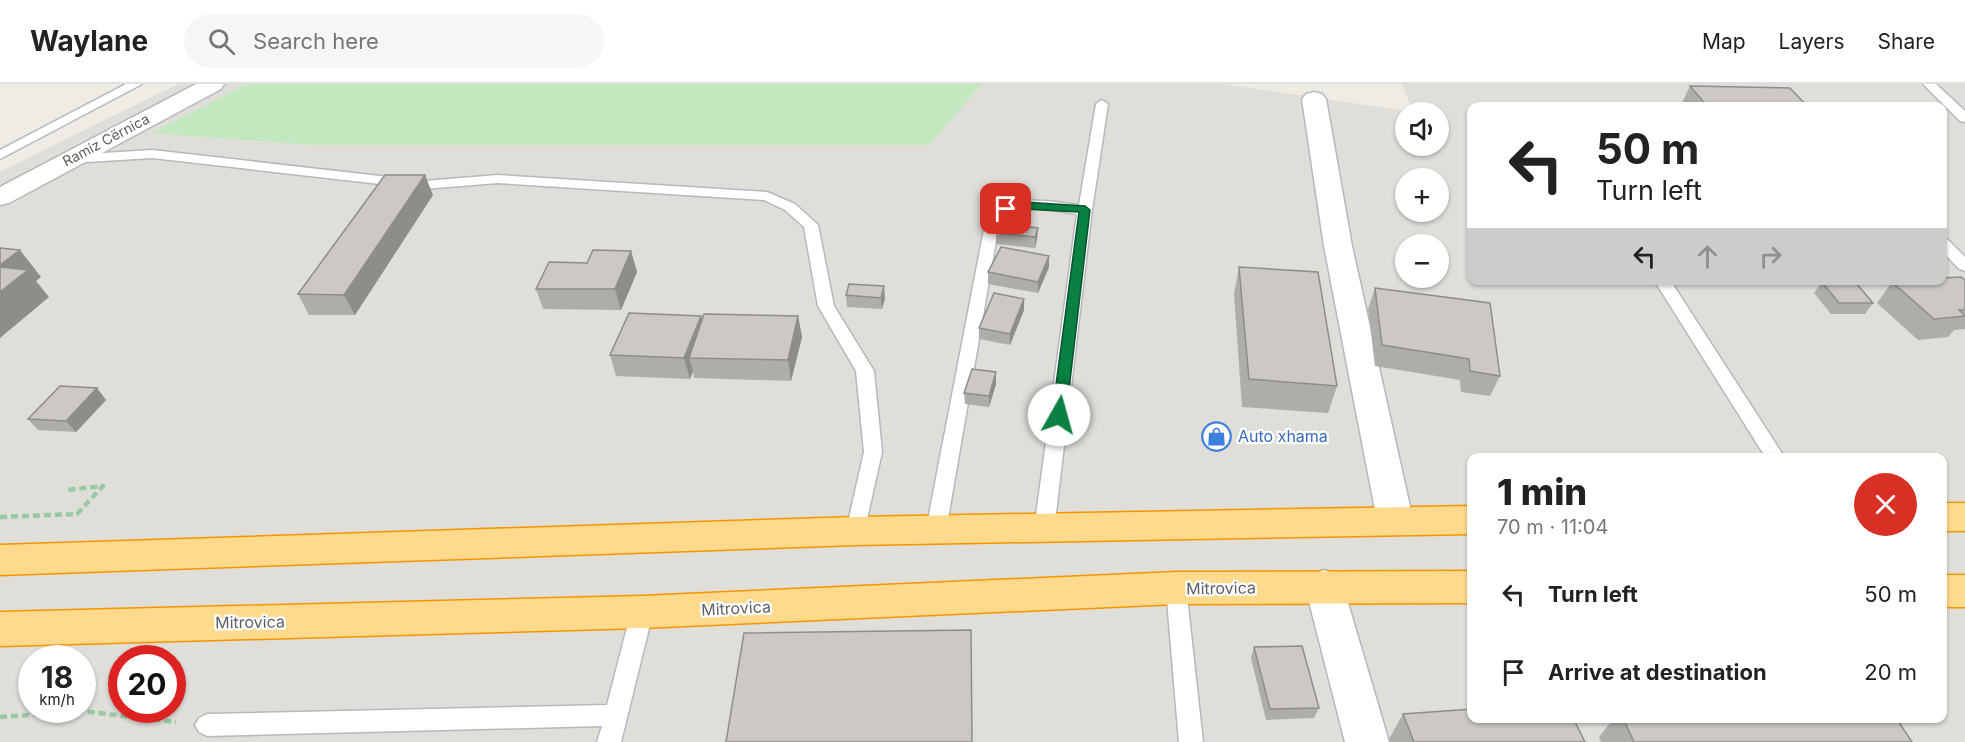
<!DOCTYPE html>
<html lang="en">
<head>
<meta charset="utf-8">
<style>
	body { margin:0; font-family:Inter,sans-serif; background:#f6f6f6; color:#222; height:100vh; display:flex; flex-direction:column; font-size:22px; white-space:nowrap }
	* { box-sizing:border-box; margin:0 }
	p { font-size:20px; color:#767676 }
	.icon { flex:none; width:33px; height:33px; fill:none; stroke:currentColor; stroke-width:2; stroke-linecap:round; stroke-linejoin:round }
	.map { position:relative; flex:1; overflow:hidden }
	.side { position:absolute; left:1467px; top:369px; width:480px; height:270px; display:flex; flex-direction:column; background:#fff; border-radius:12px; box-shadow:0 2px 4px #0004 }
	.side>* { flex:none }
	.guide { position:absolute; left:1467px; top:18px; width:480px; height:183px; border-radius:12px; box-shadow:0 2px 4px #0004; background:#fff; color:#222; overflow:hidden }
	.buttons { position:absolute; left:1395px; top:18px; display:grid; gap:12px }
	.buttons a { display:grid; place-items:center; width:54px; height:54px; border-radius:50%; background:#fff; box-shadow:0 2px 4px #0004; font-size:30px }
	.speed { position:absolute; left:18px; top:561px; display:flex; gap:12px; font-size:30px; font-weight:700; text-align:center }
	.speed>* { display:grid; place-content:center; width:78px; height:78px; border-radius:50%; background:#fff; box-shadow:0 2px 4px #0004; line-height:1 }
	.speed small { font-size:15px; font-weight:400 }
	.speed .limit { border:9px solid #d22; background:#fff; color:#111 }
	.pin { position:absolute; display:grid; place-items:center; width:51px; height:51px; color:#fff; margin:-26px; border-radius:12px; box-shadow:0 3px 9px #0006 }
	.me { position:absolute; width:66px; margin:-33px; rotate:7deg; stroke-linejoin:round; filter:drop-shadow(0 0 4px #0008) }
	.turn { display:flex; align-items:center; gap:21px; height:126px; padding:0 30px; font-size:27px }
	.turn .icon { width:78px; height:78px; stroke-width:2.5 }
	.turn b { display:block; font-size:42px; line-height:51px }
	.lanes { display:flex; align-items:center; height:57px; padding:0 30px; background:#0003; justify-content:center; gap:30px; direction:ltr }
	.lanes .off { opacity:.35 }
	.round { display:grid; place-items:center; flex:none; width:63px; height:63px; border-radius:32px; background:#f6f6f6 }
	.summary { display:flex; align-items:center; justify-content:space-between; height:102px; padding:0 30px }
	h1 { font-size:36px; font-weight:800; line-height:45px }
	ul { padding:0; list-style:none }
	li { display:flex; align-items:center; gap:18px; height:78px; padding:0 30px }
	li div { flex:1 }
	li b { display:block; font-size:22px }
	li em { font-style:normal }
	header { display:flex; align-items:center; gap:36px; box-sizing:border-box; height:84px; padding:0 30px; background:#fff; border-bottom:2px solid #e0e0e0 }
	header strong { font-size:28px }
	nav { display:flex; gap:33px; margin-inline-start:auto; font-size:21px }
	.search { width:420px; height:54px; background:#f6f6f6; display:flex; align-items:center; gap:15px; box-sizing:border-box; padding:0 21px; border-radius:33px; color:#767676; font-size:22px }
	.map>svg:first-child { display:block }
	.industrial { fill:#e0ded9; fill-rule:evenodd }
	.green { fill:#c3e8c0 }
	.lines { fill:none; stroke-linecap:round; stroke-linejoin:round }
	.lane-casing { stroke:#b5b8bc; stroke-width:3 }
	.street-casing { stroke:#b5b8bc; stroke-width:3 }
	.highway-casing { stroke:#f49500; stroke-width:3 }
	.path { stroke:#99c9a3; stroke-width:4.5; stroke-dasharray:7 4; stroke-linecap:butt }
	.lane { fill:#fff; fill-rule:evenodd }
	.street { fill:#fff; fill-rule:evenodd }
	.highway { fill:#ffd98c; fill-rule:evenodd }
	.wall { fill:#afada9 }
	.shaded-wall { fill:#8f8d89 }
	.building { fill:#ccc9c4; stroke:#8f8d89; stroke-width:1.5 }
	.route { fill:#0b8043; stroke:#07532c; stroke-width:1.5 }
	.labels { text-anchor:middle; stroke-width:4.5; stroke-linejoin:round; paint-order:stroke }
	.far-street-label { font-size:14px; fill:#5c6166; stroke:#fff }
	.shop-label { font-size:16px; fill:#366cbe; stroke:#fff; text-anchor:start }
	.street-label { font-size:16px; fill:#5c6166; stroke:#fff }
</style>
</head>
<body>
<header>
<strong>Waylane</strong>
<div class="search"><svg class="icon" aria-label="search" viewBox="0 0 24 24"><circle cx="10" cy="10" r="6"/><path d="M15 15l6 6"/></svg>Search here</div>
<nav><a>Map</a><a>Layers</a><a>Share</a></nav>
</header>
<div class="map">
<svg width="1965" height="658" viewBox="0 0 1965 658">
	<rect width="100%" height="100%" fill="#efece5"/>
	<path class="industrial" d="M178,0H247L153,49L311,61H928L982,0H1225L1413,28L1402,0H1965V658H0V88ZM1472,22H1942V196H1472ZM1406,28H1438V62H1406ZM1406,94H1438V128H1406ZM1406,160H1438V194H1406ZM1472,374H1942V634H1472ZM32,574H82V626H32ZM122,574H172V626H122Z"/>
	<polygon class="green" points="247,0 982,0 929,61 311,61 151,49"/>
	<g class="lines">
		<defs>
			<g id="lane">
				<polygon points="126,0 142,0 0,75 0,66"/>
				<polygon points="1923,0 1936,0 1965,27 1965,38 1960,37"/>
				<path d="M1102,16L1108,20L1092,126L1054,446L1051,452L1044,454L1037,452L1034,446L1077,130C1046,126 1008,113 997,151L946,446L943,452L936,454L929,452L926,446L985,140C1001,106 1050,118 1079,121L1096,20Z"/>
				<polygon points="152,66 424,97 498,91 767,108 795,120 818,141 834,222 874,287 882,368 863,453 856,455 849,453 846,447 864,368 856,287 818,222 804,143 785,126 764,116 498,99 424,105 152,74 71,79 64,75 71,71"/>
				<polygon points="1942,154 1947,155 1965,173 1965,187 1959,185 1942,167"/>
				<polygon points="1654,196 1670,196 1785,374 1766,374"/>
				<polygon points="1176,495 1183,498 1186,504 1203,658 1179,658 1166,504 1169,498"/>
				<polygon points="642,519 650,522 653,528 621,658 597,658 602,642 207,652 199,648 195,641 199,634 207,630 607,621 631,528 634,522"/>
			</g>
			<g id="street">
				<polygon points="196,0 224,0 221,5 9,119 0,121 0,103"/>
				<polygon points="1314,8 1322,10 1326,15 1352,162 1413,436 1408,446 1395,450 1382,446 1377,436 1324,162 1302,15 1306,10"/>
				<polygon points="1324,486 1338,491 1343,502 1389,658 1345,658 1305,502 1310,491"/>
			</g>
			<g id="highway">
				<rect x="1942" y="419" width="23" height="28"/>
				<polygon points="1472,422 1472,450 856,461 0,491 0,461 856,433"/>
				<polygon points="1472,487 1472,519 1176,520 642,544 0,562 0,528 642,512 1176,488"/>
				<rect x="1942" y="491" width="23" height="32"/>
			</g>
		</defs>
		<use href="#lane" class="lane-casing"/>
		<use href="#street" class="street-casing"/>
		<use href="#highway" class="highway-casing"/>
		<g class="path">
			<polyline points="0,433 77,430 103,402 67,406"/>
			<polyline points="0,633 82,627 176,638"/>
		</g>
		<use href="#lane" class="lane"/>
		<use href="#street" class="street"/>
		<use href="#highway" class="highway"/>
	</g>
	<g class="wall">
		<polygon points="1690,2 1807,22 1682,22 1681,21"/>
		<polygon points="433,111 355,231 309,231 298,210"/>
		<polygon points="1038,144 1037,155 1035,164 996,160 996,149"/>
		<polygon points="631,167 637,188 621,226 543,225 536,205 587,179"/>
		<polygon points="1049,172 1049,183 1038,209 988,200 988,188"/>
		<polygon points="1239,183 1337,302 1328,329 1242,323 1234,210"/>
		<polygon points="1965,196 1965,245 1954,246 1948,253 1918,256 1877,219 1892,198"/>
		<polygon points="1822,198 1873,219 1865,230 1831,230 1814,209"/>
		<polygon points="1375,204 1500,292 1490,312 1461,308 1460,296 1375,282 1368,225"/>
		<polygon points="846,211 885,214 882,225 847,223"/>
		<polygon points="1024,215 1024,226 1010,261 979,255 979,244"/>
		<polygon points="798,232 802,253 791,297 694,294 693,287 690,295 616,292 610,271 702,237"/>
		<polygon points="996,288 996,300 989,323 965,320 964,309"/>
		<polygon points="106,316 76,348 38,346 28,335"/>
		<polygon points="1254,563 1319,624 1314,634 1266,636 1251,574"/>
		<polygon points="1403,630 1585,658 1390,658 1389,655"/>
		<polygon points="1614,634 1896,634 1912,658 1601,658 1599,653"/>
	</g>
	<g class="shaded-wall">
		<polygon points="425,91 433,111 355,231 344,211"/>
		<polygon points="1038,144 1037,155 1035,164 1035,153"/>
		<polygon points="20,166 41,193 36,197 49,213 0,254 0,181"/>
		<polygon points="631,167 637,188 621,226 615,205"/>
		<polygon points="1049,172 1049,183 1038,209 1038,198"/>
		<polygon points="884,202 885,214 882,225 881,214"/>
		<polygon points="1024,215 1024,226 1010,261 1010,250"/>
		<polygon points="701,232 706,253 689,274 693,287 690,295 684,274"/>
		<polygon points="798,232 802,253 791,297 788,276"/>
		<polygon points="996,288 996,300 989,323 989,312"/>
		<polygon points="97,304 106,316 76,348 66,337"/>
	</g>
	<g class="building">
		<polygon points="1690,2 1790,4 1807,22 1707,22"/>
		<polygon points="385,91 425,91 344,211 298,210"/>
		<polygon points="999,140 1038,144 1035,153 996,149"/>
		<polygon points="1001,163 1049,172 1038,198 988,188"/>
		<polygon points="0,164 20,166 0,181"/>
		<polygon points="593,166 631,167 615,205 536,205 549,178 587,179"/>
		<polygon points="0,183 28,186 0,208"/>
		<polygon points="1239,183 1318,188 1337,302 1249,295"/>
		<polygon points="1961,193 1965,196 1965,226 1959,226 1965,232 1934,235 1892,198 1912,196 1942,196 1942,194"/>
		<polygon points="1822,198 1856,199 1873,219 1839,219"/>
		<polygon points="849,200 884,202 881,214 846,211"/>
		<polygon points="1375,204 1490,219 1500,292 1470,287 1469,275 1382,261"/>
		<polygon points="994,209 1024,215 1010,250 979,244"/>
		<polygon points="629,229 701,232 684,274 610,271"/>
		<polygon points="704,230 798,232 788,276 689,274"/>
		<polygon points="972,285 996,288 989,312 964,309"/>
		<polygon points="60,302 97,304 66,337 28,335"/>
		<polygon points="971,546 972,658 726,658 744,549"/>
		<polygon points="1302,562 1319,624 1270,625 1254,563"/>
		<polygon points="1472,625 1472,634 1573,634 1585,658 1414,658 1403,630"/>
		<polygon points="1623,634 1896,634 1912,658 1634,658"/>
	</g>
	<polygon class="route" points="1024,118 1085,122 1090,126 1066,331 1059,336 1052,331 1079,128 1024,125 1006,129 1000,125"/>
	<defs>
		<symbol id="shop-ring" viewBox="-11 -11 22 22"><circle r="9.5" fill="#fff" stroke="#3f7fe0" stroke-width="1.5"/><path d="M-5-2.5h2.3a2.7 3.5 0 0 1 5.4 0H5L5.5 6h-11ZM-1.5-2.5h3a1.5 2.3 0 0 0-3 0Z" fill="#3f7fe0"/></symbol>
	</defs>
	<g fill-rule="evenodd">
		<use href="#shop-ring" x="1200" y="336" width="33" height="33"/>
	</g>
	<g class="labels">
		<g class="far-street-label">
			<text transform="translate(106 56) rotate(-28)" y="5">Ramiz Cërnica</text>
		</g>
		<g class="shop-label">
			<text x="1238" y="358">Auto xhama</text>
		</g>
		<g class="street-label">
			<text transform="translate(1221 504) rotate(-1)" y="6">Mitrovica</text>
			<text transform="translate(736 524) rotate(-3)" y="6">Mitrovica</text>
			<text transform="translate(250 538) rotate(-1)" y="6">Mitrovica</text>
		</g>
	</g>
</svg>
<div class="buttons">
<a><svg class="icon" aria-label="sound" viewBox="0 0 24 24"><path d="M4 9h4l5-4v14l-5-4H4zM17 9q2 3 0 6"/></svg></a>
<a>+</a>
<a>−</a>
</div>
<div class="speed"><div>18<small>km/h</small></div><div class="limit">20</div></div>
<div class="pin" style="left:1006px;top:125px;background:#d93025"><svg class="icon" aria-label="arrive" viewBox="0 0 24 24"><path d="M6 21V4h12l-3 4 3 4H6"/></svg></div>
<svg class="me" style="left:1059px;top:331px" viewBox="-20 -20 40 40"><circle r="19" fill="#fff"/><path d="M0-13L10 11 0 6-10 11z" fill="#0b8043"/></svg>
<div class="guide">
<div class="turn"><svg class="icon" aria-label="left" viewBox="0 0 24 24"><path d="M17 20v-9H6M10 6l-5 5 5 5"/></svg><div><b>50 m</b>Turn left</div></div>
<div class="lanes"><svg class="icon" aria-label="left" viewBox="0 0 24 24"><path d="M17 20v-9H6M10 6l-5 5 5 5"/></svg><svg class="icon off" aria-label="ahead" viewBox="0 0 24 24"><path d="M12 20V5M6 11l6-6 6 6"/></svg><svg class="icon off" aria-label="right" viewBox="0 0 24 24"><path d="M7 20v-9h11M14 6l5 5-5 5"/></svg></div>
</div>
<section class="side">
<div class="summary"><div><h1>1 min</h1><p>70 m · 11:04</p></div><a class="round" style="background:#d93025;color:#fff"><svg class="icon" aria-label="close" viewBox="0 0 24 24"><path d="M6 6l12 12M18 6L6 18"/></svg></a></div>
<ul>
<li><svg class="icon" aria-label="left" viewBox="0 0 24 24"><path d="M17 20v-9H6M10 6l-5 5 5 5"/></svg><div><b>Turn left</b></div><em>50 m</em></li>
<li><svg class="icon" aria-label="arrive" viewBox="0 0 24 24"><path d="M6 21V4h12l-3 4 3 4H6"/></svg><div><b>Arrive at destination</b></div><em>20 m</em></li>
</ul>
</section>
</div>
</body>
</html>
